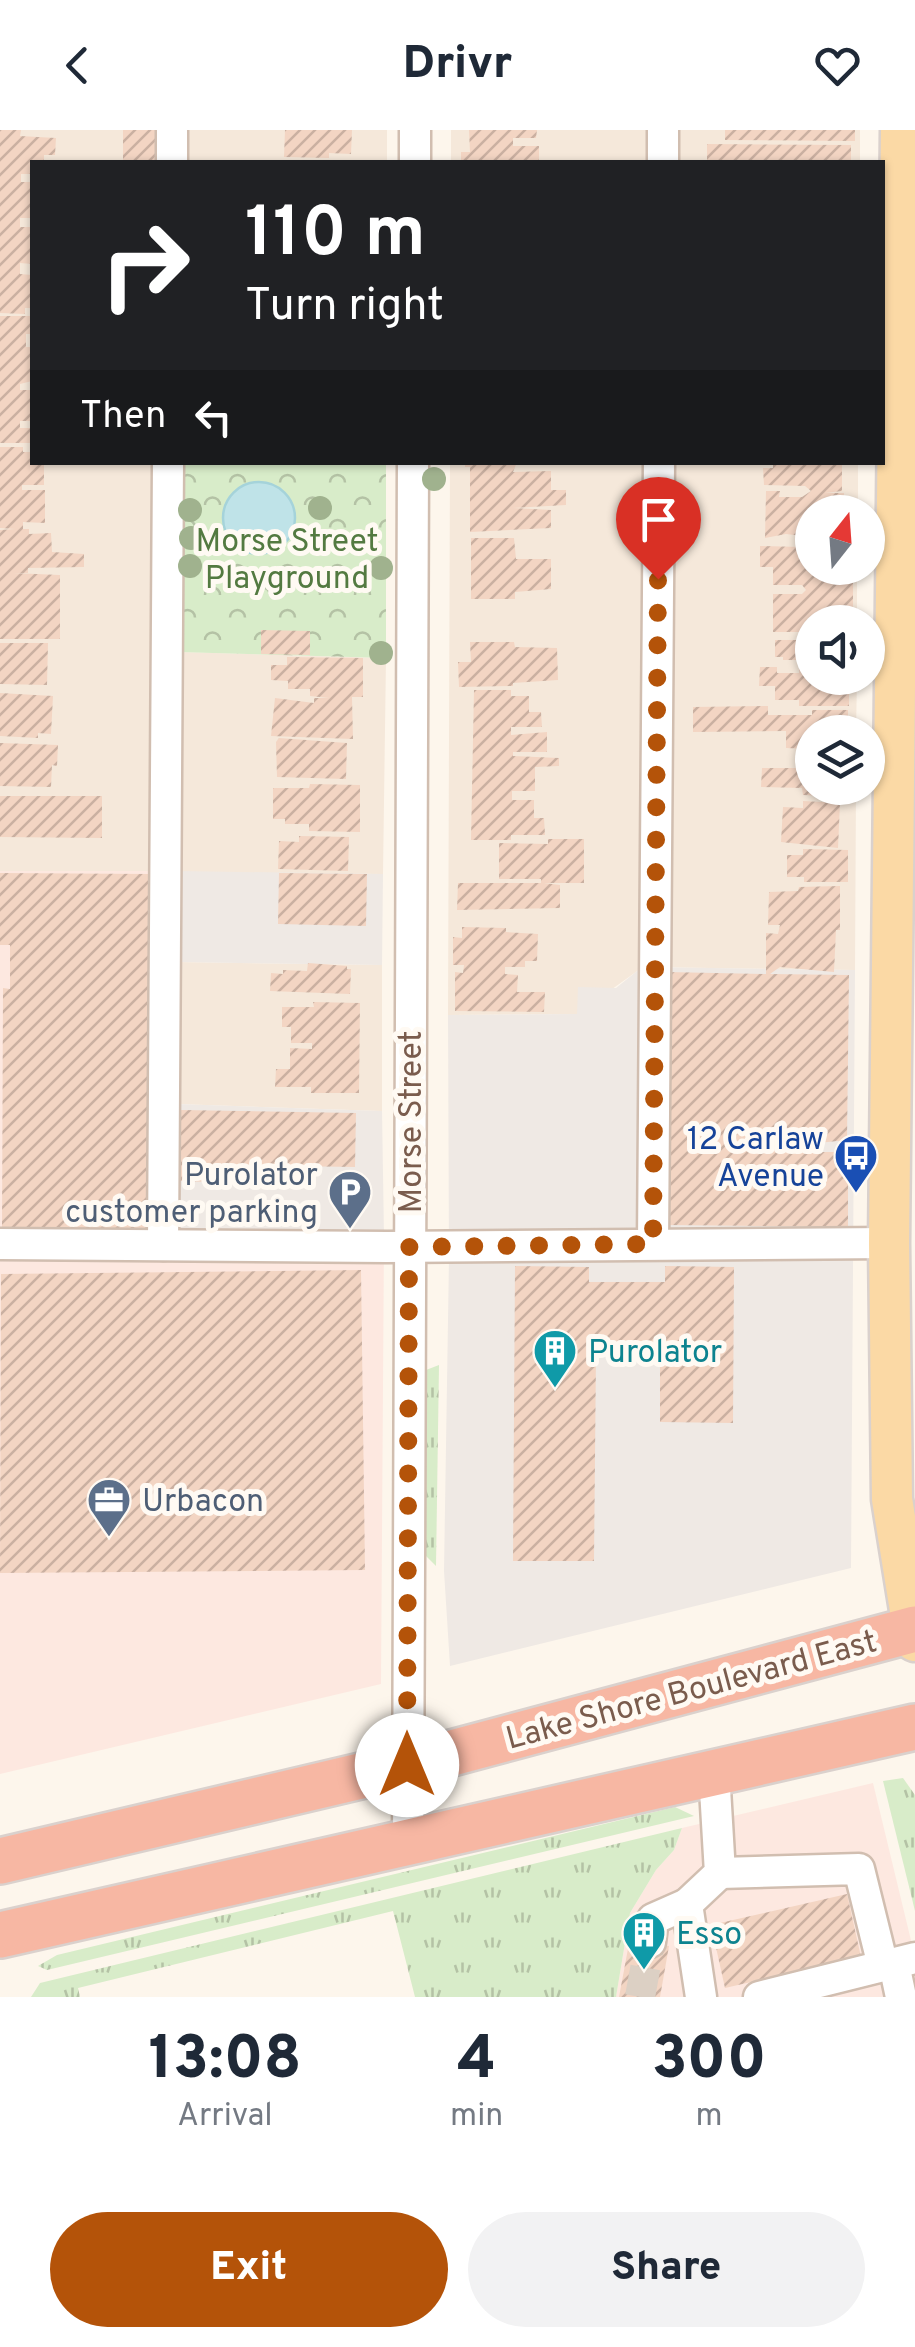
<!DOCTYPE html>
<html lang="en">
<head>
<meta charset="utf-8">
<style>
	body { margin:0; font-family:Overpass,sans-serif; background:#f2f2f3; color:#1f2937; height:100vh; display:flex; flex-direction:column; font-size:38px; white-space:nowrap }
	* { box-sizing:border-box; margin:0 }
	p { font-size:32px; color:#747a83 }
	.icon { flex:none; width:55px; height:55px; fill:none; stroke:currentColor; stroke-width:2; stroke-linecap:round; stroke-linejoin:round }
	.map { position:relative; height:1867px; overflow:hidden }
	.drawer { display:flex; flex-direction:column; background:#fff; flex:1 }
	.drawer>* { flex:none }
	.guide { position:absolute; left:30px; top:30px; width:855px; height:305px; border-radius:0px; box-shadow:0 2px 8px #0004; background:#202124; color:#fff; overflow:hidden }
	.needle { width:65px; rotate:17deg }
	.tools { position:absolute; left:795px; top:365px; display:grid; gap:20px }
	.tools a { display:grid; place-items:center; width:90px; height:90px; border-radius:50%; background:#fff; box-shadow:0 2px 8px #0004; font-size:50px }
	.pin { position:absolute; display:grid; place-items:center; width:85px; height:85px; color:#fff; margin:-102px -42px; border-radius:50% 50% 50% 0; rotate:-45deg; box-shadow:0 0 10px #0007 }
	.pin .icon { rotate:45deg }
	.me { position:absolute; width:110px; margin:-55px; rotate:0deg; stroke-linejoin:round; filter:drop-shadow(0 0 8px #0008) }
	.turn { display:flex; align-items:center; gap:35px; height:210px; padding:0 50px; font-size:45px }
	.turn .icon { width:130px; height:130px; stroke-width:2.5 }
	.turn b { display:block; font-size:70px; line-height:85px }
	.then { display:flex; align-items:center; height:95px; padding:0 50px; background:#0003; gap:20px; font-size:38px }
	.eta { display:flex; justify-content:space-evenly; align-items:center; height:170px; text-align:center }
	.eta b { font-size:60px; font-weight:800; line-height:70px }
	.primary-button { display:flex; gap:20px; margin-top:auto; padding:20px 50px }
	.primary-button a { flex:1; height:115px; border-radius:60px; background:#b45309; color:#fff; font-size:40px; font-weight:800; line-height:115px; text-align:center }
	.primary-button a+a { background:#f2f2f3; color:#1f2937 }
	header { display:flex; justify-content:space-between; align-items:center; height:130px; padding:0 50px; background:#fff; font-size:45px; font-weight:800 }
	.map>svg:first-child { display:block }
	.residential { fill:#f5e8da }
	.commercial { fill:#fde8e0 }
	.industrial { fill:#efe9e4 }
	.grass { fill:url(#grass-tufts) }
	.forest { fill:url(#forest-crowns) }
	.water { fill:#bfe3e8; stroke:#a5d3da; stroke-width:2.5 }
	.building { fill:url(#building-hatch) }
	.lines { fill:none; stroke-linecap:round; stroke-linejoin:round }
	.minor-tunnel { stroke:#dcd0c4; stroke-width:30; stroke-dasharray:30 15; stroke-linecap:butt }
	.minor-casing { stroke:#d1beb0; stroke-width:35 }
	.major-casing { stroke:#dad1cd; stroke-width:45 }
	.highway-casing { stroke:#dad1cd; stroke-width:50 }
	.minor { stroke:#fff; stroke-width:30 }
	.major { stroke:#fbd9a5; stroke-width:40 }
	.highway { stroke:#f7b7a3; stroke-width:45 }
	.tree { fill:#a0b28e }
	.route { stroke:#b45309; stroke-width:18; stroke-dasharray:0 32.4 }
	.labels { text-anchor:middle; stroke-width:10; stroke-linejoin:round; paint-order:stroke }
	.park-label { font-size:32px; fill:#537a41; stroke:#fffaf3 }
	.street-label { font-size:32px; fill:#7a5c4d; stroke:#fffaf3 }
	.transit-label { font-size:32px; fill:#164399; stroke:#fffaf3; text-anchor:end }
	.service-label { font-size:32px; fill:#4e5e75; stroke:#fffaf3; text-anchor:end }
	.culture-label { font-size:32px; fill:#0d838f; stroke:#fffaf3; text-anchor:start }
</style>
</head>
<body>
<header><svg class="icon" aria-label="back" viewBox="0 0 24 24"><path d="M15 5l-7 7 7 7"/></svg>Drivr<svg class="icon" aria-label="heart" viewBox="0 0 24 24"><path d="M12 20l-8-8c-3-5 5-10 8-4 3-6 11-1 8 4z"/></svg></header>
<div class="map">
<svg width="915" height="1867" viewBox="0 0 915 1867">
	<defs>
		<pattern id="grass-tufts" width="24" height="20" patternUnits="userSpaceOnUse" patternTransform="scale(2.5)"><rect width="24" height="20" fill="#d8ecc9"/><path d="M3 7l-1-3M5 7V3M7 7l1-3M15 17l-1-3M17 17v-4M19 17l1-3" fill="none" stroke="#b4c2a5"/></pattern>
		<pattern id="forest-crowns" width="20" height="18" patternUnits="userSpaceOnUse" patternTransform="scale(2.5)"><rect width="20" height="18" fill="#d8ecc9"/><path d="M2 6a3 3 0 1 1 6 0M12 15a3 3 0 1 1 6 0" fill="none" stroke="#b4c2a5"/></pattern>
		<pattern id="building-hatch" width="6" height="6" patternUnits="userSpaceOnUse" patternTransform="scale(2.5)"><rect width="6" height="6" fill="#f3d5c3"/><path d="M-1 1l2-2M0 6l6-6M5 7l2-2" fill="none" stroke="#cab0a1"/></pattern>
	</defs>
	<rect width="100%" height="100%" fill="#fdf6ec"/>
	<g class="residential">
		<polygon points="0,0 387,0 387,32 32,32 32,332 181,333 179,522 386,528 383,744 0,741"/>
		<rect x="451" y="0" width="409" height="32"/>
		<polygon points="450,333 858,333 858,382 812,382 812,438 857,438 857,492 812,492 812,548 857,548 856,602 812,602 812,658 856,658 855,840 643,837 577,884 448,885"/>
		<polygon points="176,832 382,835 382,981 177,974"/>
	</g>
	<g class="commercial">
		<polygon points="0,741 177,741 177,974 384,1107 381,1554 0,1644"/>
		<polygon points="873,1653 915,1827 915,1867 616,1867 630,1783 656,1740 674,1720 682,1698"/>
	</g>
	<g class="industrial">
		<polygon points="177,741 383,744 382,835 176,832"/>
		<polygon points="642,837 855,840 851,1438 450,1536 444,1441 449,1128 448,885 577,884 578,857 616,858"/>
		<polygon points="177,974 382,981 384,1107 176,1103"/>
	</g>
	<g class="grass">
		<polygon points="439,1235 436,1436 425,1425 426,1240"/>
		<polygon points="903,1648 915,1665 915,1781 883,1651"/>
		<polygon points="675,1677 694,1686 47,1840 38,1836 57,1825"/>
		<polygon points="682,1698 674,1720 656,1740 630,1783 616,1867 415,1867 393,1781 78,1858 80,1867 31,1867 40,1853"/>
	</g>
	<polygon class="forest" points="181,333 386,333 386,528 178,522"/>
	<circle class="water" cx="259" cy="388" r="36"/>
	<g class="building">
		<polygon points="0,0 21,0 20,6 56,8 55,25 44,25 44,32 32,32 32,44 21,44 21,52 32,52 32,88 20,88 20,97 32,97 32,134 20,133 20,144 32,145 32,178 25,178 25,184 0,183"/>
		<rect x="123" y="0" width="35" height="32"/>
		<polygon points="285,0 352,0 351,24 329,23 329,28 284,27"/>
		<polygon points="469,0 537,0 536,8 513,8 513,16 539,16 539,32 461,32 461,22 470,22"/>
		<polygon points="725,0 855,0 855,11 725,10"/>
		<polygon points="707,14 851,15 851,32 707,32"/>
		<polygon points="0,186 32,186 32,204 26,204 26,217 32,217 32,251 20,254 20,260 32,260 32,291 20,291 20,298 32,298 32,313 0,313"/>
		<polygon points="0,317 23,317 23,322 32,322 32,332 44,332 44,355 22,355 22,360 45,360 45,393 23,392 23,399 29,399 29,404 51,403 52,422 84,424 84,437 28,438 28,443 13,443 60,445 60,509 0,509 0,400 15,399 0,398"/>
		<polygon points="465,332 517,332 513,342 551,341 551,360 566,360 566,375 513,378 551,380 551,398 470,402 470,337 465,337"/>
		<polygon points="773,332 842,332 842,361 825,363 844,363 843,382 812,382 812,411 806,411 803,406 786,404 765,408 766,361 780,361 779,367 802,367 811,361 805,356 764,355 763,338 773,338"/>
		<polygon points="471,408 514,408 516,429 551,429 551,459 515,462 515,469 471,469"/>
		<polygon points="807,413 812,413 812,438 853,438 853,492 812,492 812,530 783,530 783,527 775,527 775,510 802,510 807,507 803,502 773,502 773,464 802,464 806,460 802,455 773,455 773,437 760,437 760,416 802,417"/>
		<polygon points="261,500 310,501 310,525 261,524"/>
		<polygon points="470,512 514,512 515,517 557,518 558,550 513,553 513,556 459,557 458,532 471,532"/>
		<polygon points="0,513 48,513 47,555 0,554"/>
		<polygon points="287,527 363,528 363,567 352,567 353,609 271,606 275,568 314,573 314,568 329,568 310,566 310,559 288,559 288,551 271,550 271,535 287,535"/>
		<polygon points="799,536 812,536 812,548 849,548 849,576 799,576 799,570 775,570 775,556 759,556 760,537 777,537 777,543 799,543"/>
		<polygon points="474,560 511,560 511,566 529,566 529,582 541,582 542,597 511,597 511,605 547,602 547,622 513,622 513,626 559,628 559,636 535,637 535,661 512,661 512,670 534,670 534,688 544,688 545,705 511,705 511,710 471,710"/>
		<polygon points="0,563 53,566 51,604 38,603 38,608 0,606"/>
		<polygon points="768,576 768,585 812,585 812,580 848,580 848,602 812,602 812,630 808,630 808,619 786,618 786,601 693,602 693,577"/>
		<polygon points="279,608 347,613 346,649 277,647 276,612"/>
		<polygon points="0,613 58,615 57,636 52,635 51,657 0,656"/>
		<polygon points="762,638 812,638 812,658 841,658 841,667 803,665 802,658 761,657"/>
		<polygon points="310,654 360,655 360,702 309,701 309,694 285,694 285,689 273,689 273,658 309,658"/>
		<polygon points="0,666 102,666 102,708 0,707"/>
		<polygon points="803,671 840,673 838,718 781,712 783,677 803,678"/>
		<polygon points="299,706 349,707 348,741 278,739 279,711 299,712"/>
		<polygon points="548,709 584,709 584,753 544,753 560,755 560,778 457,780 458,753 541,753 541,749 499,749 499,713 548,714"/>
		<polygon points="803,719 848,720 848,752 804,752 804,747 787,747 787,725 803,725"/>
		<polygon points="0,743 151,744 151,1104 2,1103 3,858 10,859 10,815 0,815"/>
		<polygon points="279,743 367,744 366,796 278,794"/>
		<polygon points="840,756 840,800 836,800 834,842 780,837 770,844 849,845 847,1010 809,1014 809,1022 848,1022 848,1097 667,1095 666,842 766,844 766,803 778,804 780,795 768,795 769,762 798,761 799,757"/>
		<polygon points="462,797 506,798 506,802 538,804 537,831 525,831 525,837 505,837 505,844 518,845 517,862 545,862 544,882 455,881 455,842 463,843 464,835 453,835 453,807 462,808"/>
		<polygon points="308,833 347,836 347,839 351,839 350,864 270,861 271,843 283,844 283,840 307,841"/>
		<polygon points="313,872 360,873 359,963 311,963 311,957 275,957 276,939 290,939 290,918 312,919 312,913 291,913 291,897 282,897 282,877 314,877"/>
		<polygon points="181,980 356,983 355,1037 210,1035 209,1052 180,1051"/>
		<polygon points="515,1136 589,1137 589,1152 665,1152 665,1136 734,1137 733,1293 660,1292 660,1226 596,1225 594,1431 513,1431"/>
		<polygon points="361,1140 365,1440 0,1443 1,1144"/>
		<polygon points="847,1764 861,1827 725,1858 711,1795"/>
		<polygon points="630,1808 669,1816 660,1867 619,1867"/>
	</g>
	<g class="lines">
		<polyline class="minor-tunnel" points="640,1867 650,1812"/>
		<defs>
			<g id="minor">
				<polyline points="172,32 172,0"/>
				<polyline points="415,32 415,0"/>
				<polyline points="663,32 663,0"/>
				<polyline points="0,1114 387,1117 889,1113"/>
				<polyline points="653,1114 659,332"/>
				<polyline points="163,1115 168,332"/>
				<polyline points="408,1712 413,332"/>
				<polyline points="720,1743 859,1739 883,1836"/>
				<polyline points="650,1812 653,1789 687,1774"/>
				<polyline points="894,1834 901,1867"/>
				<polyline points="701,1867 687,1774 720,1743 714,1642"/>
				<polyline points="759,1867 915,1828"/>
			</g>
			<polyline id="major" points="901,0 889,1113 892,1369 915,1511"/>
			<g id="highway">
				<polyline points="0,1731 407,1635 915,1499"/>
				<polyline points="0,1805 915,1597"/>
			</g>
		</defs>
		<use href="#minor" class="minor-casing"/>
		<use href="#major" class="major-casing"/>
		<use href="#highway" class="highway-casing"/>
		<use href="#minor" class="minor"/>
		<use href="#major" class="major"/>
		<use href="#highway" class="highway"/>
	</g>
	<g class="tree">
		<circle cx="434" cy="349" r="12"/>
		<circle cx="320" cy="378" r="12"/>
		<circle cx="190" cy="380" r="12"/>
		<circle cx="191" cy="408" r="12"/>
		<circle cx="190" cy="436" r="12"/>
		<circle cx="381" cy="438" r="12"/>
		<circle cx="381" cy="523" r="12"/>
	</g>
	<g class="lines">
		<polyline class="route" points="407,1635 409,1117 653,1114 658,449"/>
	</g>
	<defs>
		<symbol id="bus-pin" viewBox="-11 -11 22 30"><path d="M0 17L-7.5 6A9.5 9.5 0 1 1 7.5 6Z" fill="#1a4fb4" stroke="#fffaf3"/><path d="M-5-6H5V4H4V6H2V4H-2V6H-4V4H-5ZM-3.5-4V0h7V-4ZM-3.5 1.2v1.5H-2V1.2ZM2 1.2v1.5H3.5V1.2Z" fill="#fff"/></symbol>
		<symbol id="parking-pin" viewBox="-11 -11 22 30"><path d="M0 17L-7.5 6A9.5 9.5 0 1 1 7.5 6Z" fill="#5c6f8a" stroke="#fffaf3"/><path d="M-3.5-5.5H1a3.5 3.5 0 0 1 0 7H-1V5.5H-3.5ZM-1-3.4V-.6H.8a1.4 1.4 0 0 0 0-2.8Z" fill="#fff"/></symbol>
		<symbol id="building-pin" viewBox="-11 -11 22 30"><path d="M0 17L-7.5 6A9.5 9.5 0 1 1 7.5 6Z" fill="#0f9aa8" stroke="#fffaf3"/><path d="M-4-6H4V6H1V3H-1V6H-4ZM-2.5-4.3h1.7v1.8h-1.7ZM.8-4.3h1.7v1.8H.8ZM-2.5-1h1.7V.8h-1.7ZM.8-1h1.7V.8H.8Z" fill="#fff"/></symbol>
		<symbol id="office-pin" viewBox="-11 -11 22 30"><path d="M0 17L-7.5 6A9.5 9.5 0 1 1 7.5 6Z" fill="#5c6f8a" stroke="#fffaf3"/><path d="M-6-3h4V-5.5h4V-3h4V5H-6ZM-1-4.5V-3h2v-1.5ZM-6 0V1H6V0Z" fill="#fff"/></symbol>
	</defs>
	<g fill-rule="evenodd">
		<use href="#bus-pin" x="831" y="1001" width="50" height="68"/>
		<use href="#parking-pin" x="325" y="1037" width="50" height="68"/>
		<use href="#building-pin" x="530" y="1196" width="50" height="68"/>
		<use href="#office-pin" x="84" y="1345" width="50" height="68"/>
		<use href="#building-pin" x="619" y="1778" width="50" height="68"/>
	</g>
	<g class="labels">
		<g class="park-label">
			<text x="287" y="421">Morse Street<tspan x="287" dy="37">Playground</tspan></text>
		</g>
		<g class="street-label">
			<text transform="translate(410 992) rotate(-90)" y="11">Morse Street</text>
			<text transform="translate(691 1559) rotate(-15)" y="11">Lake Shore Boulevard East</text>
		</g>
		<g class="transit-label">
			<text x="824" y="1019">12 Carlaw<tspan x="824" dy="37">Avenue</tspan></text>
		</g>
		<g class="service-label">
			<text x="318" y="1055">Purolator<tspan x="318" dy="37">customer parking</tspan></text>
			<text x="142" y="1381" text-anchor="start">Urbacon</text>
		</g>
		<g class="culture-label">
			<text x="588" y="1232">Purolator</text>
			<text x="676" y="1814">Esso</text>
		</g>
	</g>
</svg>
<div class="tools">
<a><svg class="needle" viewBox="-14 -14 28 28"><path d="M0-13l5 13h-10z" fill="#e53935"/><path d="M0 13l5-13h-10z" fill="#747a83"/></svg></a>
<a><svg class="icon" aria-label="sound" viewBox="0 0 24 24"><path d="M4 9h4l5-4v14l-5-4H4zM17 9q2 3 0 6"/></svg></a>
<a><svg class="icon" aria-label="layers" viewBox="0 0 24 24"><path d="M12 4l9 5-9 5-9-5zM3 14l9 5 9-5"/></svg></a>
</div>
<div class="pin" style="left:658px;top:449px;background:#d93025"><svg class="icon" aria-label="arrive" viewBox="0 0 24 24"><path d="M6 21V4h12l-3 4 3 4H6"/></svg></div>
<svg class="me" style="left:407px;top:1635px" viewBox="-20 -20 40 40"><circle r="19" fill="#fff"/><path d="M0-13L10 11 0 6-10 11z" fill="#b45309"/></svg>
<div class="guide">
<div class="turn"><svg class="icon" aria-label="right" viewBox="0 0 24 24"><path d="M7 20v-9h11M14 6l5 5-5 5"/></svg><div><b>110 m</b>Turn right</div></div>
<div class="then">Then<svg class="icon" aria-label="left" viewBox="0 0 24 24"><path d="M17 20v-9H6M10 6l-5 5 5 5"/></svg></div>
</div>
</div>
<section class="drawer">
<div class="eta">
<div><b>13:08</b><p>Arrival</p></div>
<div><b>4</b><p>min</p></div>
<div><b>300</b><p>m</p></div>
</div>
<div class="primary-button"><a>Exit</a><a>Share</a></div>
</section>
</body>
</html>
